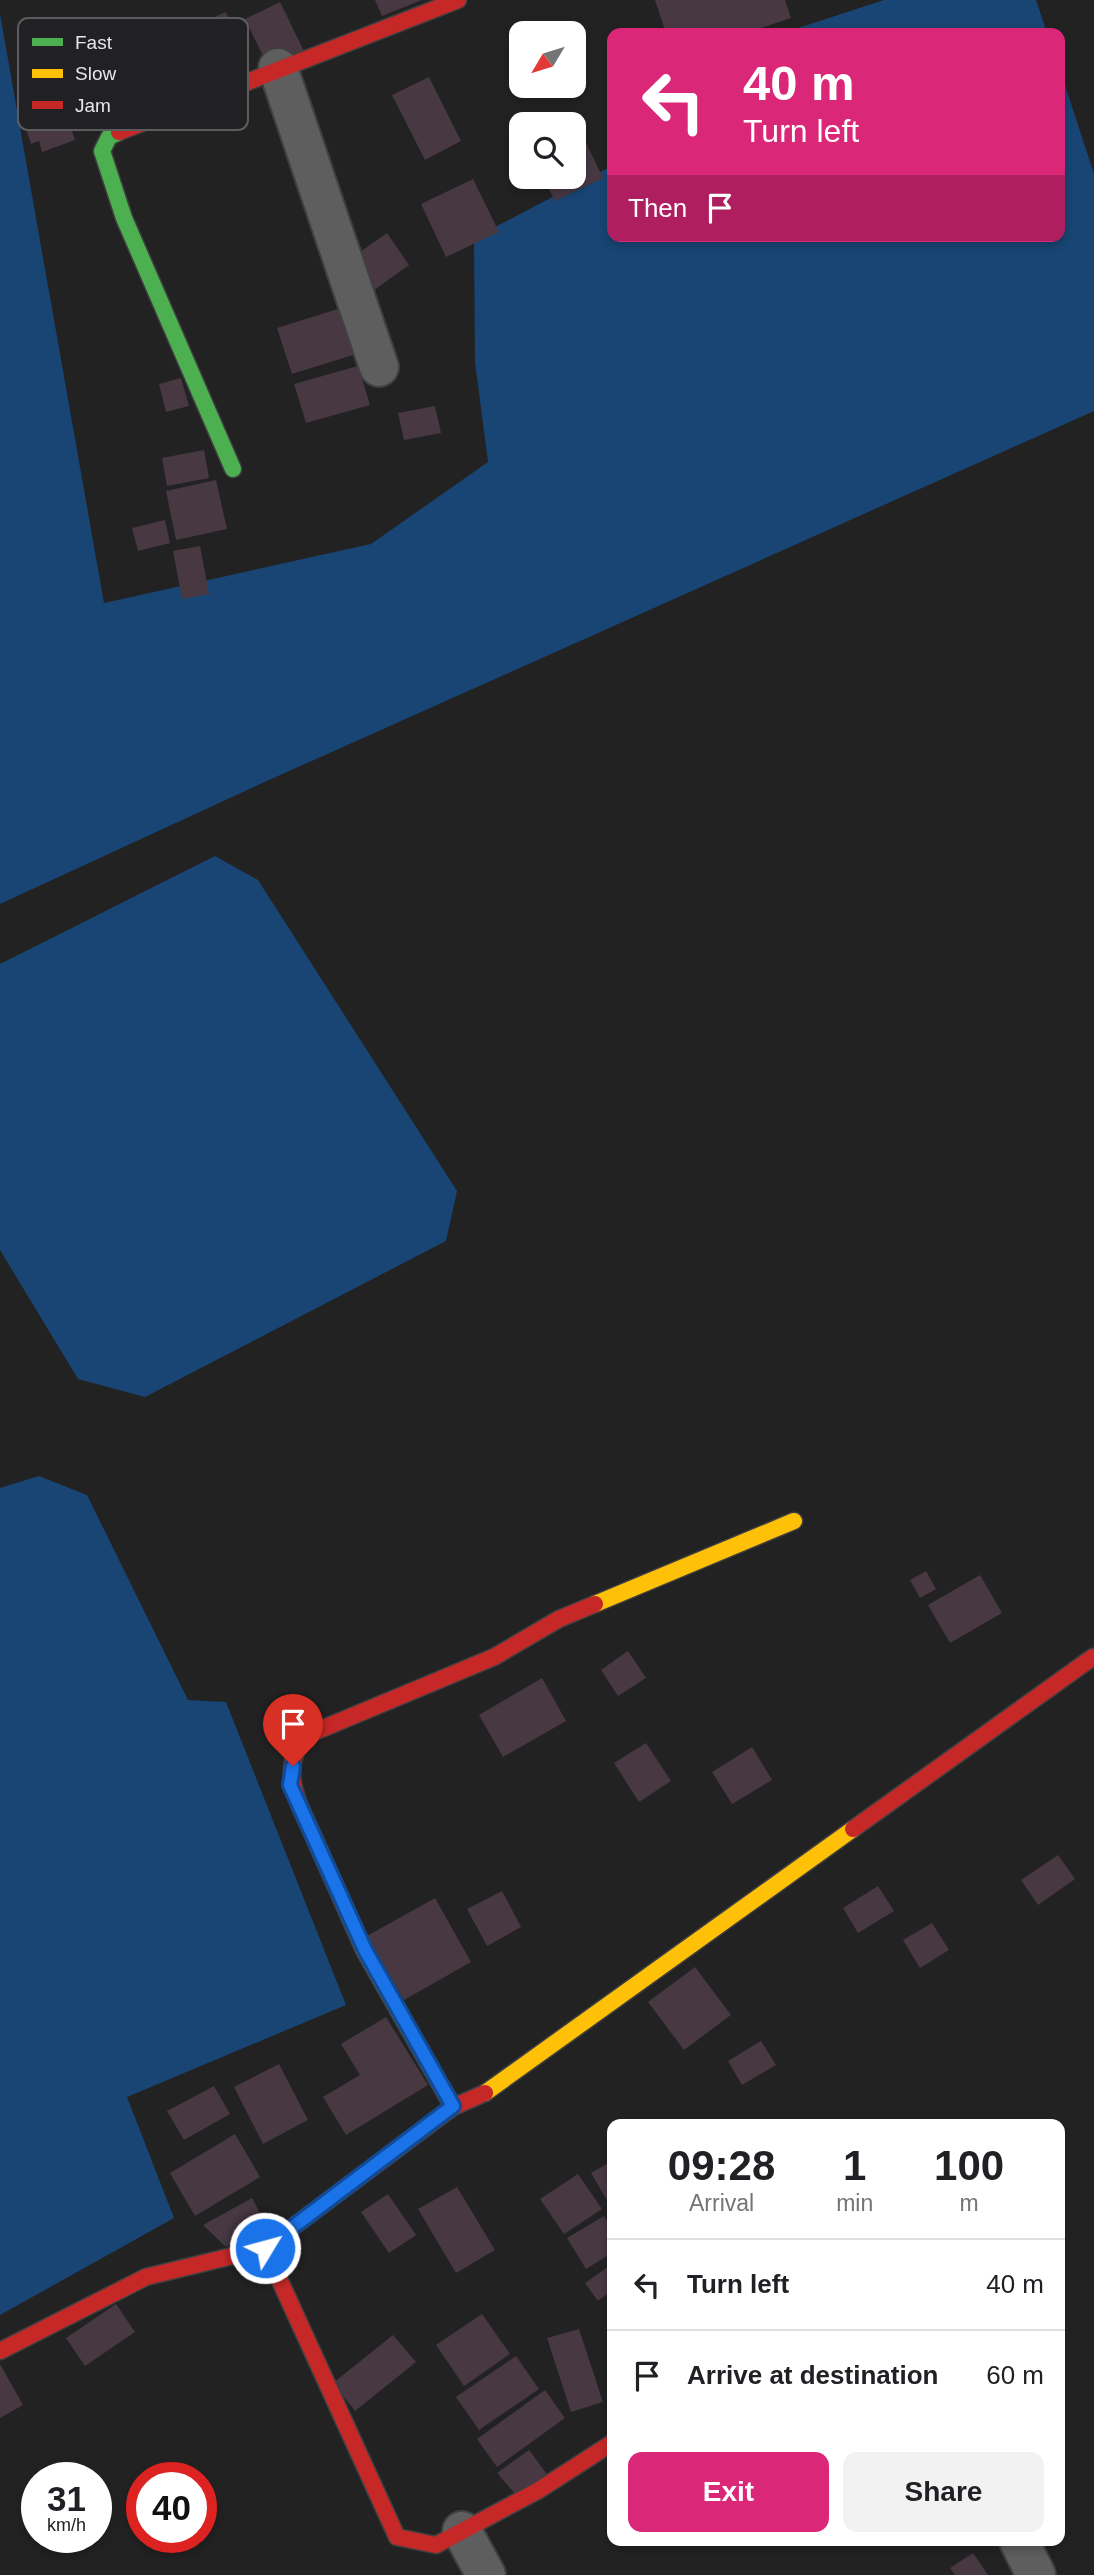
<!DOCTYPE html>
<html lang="en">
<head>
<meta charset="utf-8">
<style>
	body { margin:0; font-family:Arial,sans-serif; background:#f2f2f2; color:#202124; height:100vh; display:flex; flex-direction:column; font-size:26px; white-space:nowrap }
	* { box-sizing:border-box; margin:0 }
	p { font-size:23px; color:#757577 }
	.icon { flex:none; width:38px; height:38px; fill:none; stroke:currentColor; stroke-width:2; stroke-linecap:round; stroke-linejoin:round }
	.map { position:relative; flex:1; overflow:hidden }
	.side { position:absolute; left:607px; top:2119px; width:458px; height:427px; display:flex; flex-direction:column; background:#fff; border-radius:14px; box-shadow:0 4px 10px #0003 }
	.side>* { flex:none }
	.banner { position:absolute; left:607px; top:28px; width:458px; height:214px; border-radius:14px; box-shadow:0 4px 10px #0003; background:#db2777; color:#fff; overflow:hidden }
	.needle { width:46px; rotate:232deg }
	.controls { position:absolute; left:509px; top:21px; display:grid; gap:14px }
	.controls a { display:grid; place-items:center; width:77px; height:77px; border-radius:14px; background:#fff; box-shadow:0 4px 10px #0003; font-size:35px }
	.speed { position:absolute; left:21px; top:2462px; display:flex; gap:14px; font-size:35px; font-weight:700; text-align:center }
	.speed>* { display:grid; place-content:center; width:91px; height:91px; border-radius:50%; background:#fff; box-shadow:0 4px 10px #0003; line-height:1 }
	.speed small { font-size:18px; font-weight:400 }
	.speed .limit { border:10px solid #d22; background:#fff; color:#111 }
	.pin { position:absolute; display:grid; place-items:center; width:60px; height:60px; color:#fff; margin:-72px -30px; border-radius:50% 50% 50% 0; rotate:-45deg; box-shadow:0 0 7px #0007 }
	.pin .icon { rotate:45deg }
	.me { position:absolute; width:77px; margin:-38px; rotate:53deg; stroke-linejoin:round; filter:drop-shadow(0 0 5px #0008) }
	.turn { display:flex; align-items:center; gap:24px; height:147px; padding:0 21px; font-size:32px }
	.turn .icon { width:91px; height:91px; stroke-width:2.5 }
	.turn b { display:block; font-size:49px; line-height:60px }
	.then { display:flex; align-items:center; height:66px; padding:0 21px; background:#0003; gap:14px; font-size:26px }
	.eta { display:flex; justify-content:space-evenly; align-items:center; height:119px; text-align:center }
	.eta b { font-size:42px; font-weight:700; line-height:49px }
	.action { display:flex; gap:14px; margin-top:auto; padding:14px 21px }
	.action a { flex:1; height:80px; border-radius:14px; background:#db2777; color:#fff; font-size:28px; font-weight:700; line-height:80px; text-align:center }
	.action a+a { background:#f2f2f2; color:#202124 }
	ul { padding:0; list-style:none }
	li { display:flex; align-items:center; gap:21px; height:91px; padding:0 21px; border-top:2px solid #e0e0e0 }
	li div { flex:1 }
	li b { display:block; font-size:26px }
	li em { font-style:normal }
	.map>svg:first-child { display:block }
	.water { fill:#184573 }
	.building { fill:#473842 }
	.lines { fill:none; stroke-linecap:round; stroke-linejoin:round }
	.street-casing { stroke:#404040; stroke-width:42 }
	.fast-casing { stroke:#404040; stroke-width:19 }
	.slow-casing { stroke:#404040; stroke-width:19 }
	.jam-casing { stroke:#404040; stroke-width:19 }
	.street { stroke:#5e5e5e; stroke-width:38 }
	.fast { stroke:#4caf50; stroke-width:16 }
	.slow { stroke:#ffc107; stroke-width:16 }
	.jam { stroke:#c62828; stroke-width:16 }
	.route-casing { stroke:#114b97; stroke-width:18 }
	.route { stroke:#1a73e8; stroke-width:12 }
	.key { fill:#212124; stroke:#5c5c5f; stroke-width:2 }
	.key-label { font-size:19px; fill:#e6e6e8 }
</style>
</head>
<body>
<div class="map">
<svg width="1094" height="2575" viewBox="0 0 1094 2575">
	<rect width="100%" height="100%" fill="#222223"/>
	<g class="water">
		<polygon points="884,0 1036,0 1047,33 783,33"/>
		<polygon points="0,14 104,603 371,544 488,462 475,362 474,238 612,166 612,236 1060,236 1061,73 1094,174 1094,411 258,785 0,904"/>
		<polygon points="215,856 258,880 457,1191 446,1241 145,1397 78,1379 0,1250 0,964"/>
		<polygon points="39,1476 87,1495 188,1700 226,1702 346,2005 127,2097 174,2218 0,2315 0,1488"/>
	</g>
	<g class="building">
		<polygon points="375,0 422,0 382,16"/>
		<polygon points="655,0 785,0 791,18 746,33 666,33"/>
		<polygon points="280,2 304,51 269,68 245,19"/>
		<polygon points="226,12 247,60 181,88 160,40"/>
		<polygon points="429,77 461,141 425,160 392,95"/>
		<polygon points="62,100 75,140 42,152 39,141 31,144 21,114"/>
		<polygon points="580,130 603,178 555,201 543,177 574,177 574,133"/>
		<polygon points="473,179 499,232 446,257 421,204"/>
		<polygon points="387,233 409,265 370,293 347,261"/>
		<polygon points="341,308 356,354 292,374 277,328"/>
		<polygon points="358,366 370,405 306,423 294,384"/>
		<polygon points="181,378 189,406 166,412 159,384"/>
		<polygon points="435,406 441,433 404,440 398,413"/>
		<polygon points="204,450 209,478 167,486 162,458"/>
		<polygon points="216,480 227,529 176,540 166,491"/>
		<polygon points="165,520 170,543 138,551 132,528"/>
		<polygon points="200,546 209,594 182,599 173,551"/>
		<polygon points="926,1571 936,1589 920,1598 910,1580"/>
		<polygon points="980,1575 1002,1613 950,1643 928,1605"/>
		<polygon points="628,1651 646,1678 618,1696 601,1670"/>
		<polygon points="542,1678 566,1721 503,1757 479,1715"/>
		<polygon points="646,1743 671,1781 639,1802 614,1763"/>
		<polygon points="752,1747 772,1780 732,1804 712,1772"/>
		<polygon points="1058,1855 1075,1879 1038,1905 1021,1880"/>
		<polygon points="878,1886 894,1911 858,1933 843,1908"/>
		<polygon points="502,1891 521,1927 487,1946 467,1909"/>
		<polygon points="435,1898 471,1962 404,2000 367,1936"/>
		<polygon points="932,1923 949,1950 920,1968 903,1940"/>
		<polygon points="695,1967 731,2015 684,2050 648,2002"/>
		<polygon points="386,2017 428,2085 346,2135 323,2097 360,2075 341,2044"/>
		<polygon points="761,2041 776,2065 742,2085 728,2061"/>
		<polygon points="279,2064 308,2120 263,2144 234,2087"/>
		<polygon points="214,2086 230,2114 184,2140 167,2111"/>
		<polygon points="235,2134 260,2177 195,2216 170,2173"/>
		<polygon points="612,2161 612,2209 591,2173"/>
		<polygon points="578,2174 602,2209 564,2234 540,2199"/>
		<polygon points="457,2187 495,2250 456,2273 418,2209"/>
		<polygon points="388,2194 416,2235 389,2253 361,2212"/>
		<polygon points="252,2198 267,2226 226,2247 203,2225"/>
		<polygon points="604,2216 612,2229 612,2253 586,2269 567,2238"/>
		<polygon points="612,2264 612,2290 598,2301 585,2283"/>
		<polygon points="116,2304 135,2332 85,2366 66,2338"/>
		<polygon points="482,2314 510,2354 464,2386 436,2345"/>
		<polygon points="579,2329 603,2402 571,2412 547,2338"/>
		<polygon points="393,2335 416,2362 355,2411 333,2383"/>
		<polygon points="516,2356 539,2389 479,2430 456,2397"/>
		<polygon points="0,2364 23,2405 0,2418"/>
		<polygon points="545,2390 565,2418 497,2467 477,2439"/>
		<polygon points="529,2450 549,2477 516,2495 497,2473"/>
		<polygon points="973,2553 988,2575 955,2575 950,2568"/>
	</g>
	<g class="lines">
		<defs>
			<g id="street">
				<polyline points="278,68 379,367"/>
				<polyline points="462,2531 486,2575"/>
				<polyline points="1019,2541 1036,2575"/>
			</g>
			<polyline id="fast" points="119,132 109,137 102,151 124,218 233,469"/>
			<g id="slow">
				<polyline points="595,1604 794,1521"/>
				<polyline points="315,1840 364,1950 453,2107"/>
				<polyline points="485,2093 853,1829"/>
			</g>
			<g id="jam">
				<polyline points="119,132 458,0"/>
				<polyline points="853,1829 1093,1657"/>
				<path d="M315,1840C300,1805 276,1769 307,1735L494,1657L559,1619L595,1604"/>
				<polyline points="265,2248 397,2537 436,2545 539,2490 612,2443"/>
				<polyline points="0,2351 146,2277 265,2248 453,2107 485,2093"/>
			</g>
		</defs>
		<use href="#street" class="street-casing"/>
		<use href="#fast" class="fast-casing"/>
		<use href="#slow" class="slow-casing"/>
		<use href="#jam" class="jam-casing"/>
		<use href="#street" class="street"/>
		<use href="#fast" class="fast"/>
		<use href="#slow" class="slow"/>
		<use href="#jam" class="jam"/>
	</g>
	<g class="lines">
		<defs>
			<polyline id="route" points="265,2248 453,2106 365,1950 290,1785 293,1766"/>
		</defs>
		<use href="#route" class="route-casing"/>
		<use href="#route" class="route"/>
	</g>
	<rect x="18" y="18" width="230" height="112" rx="10" class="key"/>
	<rect x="32" y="38" width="31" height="8" fill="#4caf50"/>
	<rect x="32" y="69" width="31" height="9" fill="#ffc107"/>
	<rect x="32" y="101" width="31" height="8" fill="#c62828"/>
	<g class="key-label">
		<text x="75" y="49">Fast</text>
		<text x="75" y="80">Slow</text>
		<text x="75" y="112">Jam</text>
	</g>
</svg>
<div class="controls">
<a><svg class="needle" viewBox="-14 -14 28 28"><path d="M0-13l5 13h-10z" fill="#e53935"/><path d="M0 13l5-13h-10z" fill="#757577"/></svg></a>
<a><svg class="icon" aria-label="search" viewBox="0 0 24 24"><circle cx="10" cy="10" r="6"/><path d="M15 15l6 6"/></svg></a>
</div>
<div class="speed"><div>31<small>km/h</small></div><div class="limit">40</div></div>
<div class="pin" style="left:293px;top:1766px;background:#d93025"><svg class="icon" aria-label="arrive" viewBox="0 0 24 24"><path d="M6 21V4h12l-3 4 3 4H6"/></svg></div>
<svg class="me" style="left:265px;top:2248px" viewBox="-20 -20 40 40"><circle r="17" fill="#1a73e8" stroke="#fff" stroke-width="3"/><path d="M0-11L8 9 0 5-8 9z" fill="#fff"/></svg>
<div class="banner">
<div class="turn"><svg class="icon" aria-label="left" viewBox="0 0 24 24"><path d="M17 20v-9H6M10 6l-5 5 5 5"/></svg><div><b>40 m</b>Turn left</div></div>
<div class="then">Then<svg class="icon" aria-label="arrive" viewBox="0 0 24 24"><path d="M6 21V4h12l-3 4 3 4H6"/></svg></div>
</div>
<section class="side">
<div class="eta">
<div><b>09:28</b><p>Arrival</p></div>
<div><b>1</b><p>min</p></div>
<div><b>100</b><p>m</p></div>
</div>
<ul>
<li><svg class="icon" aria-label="left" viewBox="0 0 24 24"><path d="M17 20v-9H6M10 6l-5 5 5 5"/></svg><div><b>Turn left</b></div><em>40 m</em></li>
<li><svg class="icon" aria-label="arrive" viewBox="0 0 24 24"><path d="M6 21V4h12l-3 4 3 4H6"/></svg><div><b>Arrive at destination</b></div><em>60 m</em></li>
</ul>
<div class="action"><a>Exit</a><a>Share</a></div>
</section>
</div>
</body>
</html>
